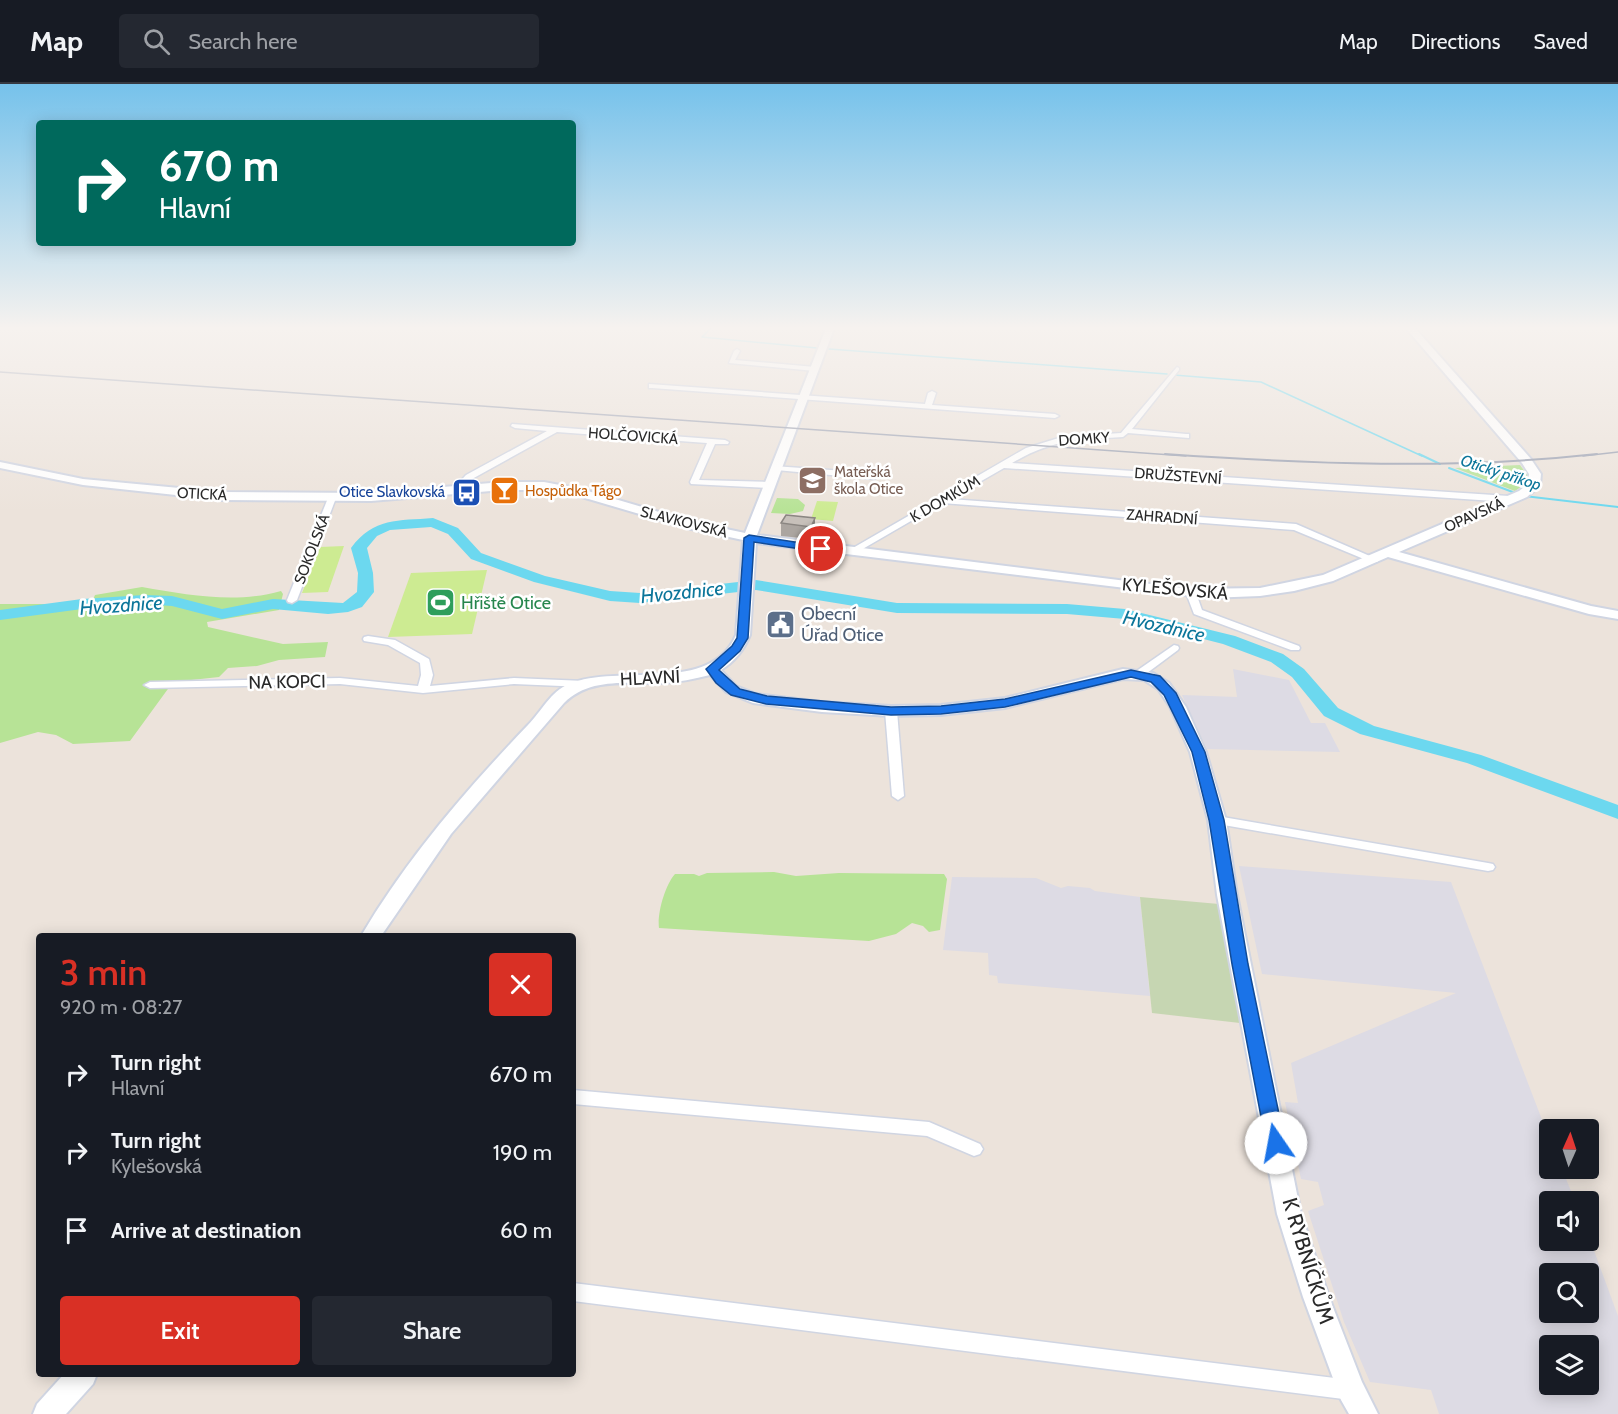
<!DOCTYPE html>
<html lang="en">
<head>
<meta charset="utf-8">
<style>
	body { margin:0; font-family:Cabin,sans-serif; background:#242831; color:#f1f3f6; height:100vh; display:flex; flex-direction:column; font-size:22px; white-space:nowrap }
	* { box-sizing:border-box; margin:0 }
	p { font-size:20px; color:#9ea1a6 }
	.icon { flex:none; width:33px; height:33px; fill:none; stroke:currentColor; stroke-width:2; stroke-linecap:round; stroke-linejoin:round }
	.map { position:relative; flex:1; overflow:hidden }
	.details { position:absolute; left:36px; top:849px; width:540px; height:444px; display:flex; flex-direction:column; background:#171b24; border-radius:6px; box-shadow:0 3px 15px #0003 }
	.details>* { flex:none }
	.hud { position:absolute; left:36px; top:36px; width:540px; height:126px; border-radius:6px; box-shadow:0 3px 15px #0003; background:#00695c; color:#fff; overflow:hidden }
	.needle { width:39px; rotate:3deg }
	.buttons { position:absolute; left:1539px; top:1035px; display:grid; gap:12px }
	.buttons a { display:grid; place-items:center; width:60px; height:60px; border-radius:6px; background:#171b24; box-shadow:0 3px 15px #0003; font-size:30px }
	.pin { position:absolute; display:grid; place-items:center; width:51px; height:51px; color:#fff; margin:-26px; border:3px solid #fff; border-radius:50%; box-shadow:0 2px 6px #0007 }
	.me { position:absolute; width:66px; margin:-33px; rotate:348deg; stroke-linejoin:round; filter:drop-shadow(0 0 4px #0008) }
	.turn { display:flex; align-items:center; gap:21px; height:126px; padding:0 24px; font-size:27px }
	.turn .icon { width:78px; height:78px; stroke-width:2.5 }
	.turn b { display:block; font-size:42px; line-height:51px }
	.round { display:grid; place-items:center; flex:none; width:63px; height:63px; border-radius:6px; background:#242831 }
	.summary { display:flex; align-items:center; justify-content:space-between; height:102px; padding:0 24px }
	h1 { font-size:36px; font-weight:600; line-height:45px; color:#d93025 }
	.action { display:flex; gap:12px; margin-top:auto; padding:12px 24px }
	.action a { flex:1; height:69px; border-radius:6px; background:#d93025; color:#fff; font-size:24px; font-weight:600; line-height:69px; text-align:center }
	.action a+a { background:#242831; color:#f1f3f6 }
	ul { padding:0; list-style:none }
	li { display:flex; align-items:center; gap:18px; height:78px; padding:0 24px }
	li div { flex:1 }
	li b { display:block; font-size:22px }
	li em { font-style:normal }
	header { display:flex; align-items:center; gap:36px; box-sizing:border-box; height:84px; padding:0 30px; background:#171b24; border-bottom:2px solid #363941 }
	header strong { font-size:28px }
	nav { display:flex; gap:33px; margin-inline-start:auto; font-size:21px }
	.search { width:420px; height:54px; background:#242831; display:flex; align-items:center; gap:15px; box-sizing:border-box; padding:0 21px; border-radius:6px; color:#9ea1a6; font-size:22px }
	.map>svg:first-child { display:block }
	.industrial { fill:#dddbe4; fill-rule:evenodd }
	.green { fill:#b7e396 }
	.cemetery { fill:#c6d6b2 }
	.pitch { fill:#cdeb92 }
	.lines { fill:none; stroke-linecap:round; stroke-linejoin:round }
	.stream-far1 { stroke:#6cd8ef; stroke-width:1.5 }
	.stream { stroke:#6cd8ef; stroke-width:2 }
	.river { fill:#6cd8ef; fill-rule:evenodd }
	.street-casing { stroke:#d0d5e2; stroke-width:3 }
	.secondary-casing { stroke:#d0d5e2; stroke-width:4 }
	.street { fill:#fff; fill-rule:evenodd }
	.secondary { fill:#fff; fill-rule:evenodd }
	.rail-far1 { stroke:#9da3b4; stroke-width:1.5 }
	.rail { stroke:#9da3b4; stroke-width:2 }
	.wall { fill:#aba5a0 }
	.shaded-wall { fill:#8b8682 }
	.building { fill:#c7c0ba; stroke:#8b8682; stroke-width:1.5 }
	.route { fill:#1a73e8; stroke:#114b97; stroke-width:1.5 }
	.labels { text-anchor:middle; stroke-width:5; stroke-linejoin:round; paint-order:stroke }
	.far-street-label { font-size:15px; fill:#292929; stroke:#fff }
	.far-education-label { font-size:15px; fill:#785e54; stroke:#fff; text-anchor:start }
	.far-food-label { font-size:15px; fill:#c56008; stroke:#fff; text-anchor:start }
	.far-transit-label { font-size:15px; fill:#164399; stroke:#fff; text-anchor:end }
	.far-water-label { font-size:16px; font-style:italic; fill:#0c769a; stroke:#fff }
	.street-label { font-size:18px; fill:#292929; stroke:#fff }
	.leisure-label { font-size:18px; fill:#27864d; stroke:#fff; text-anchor:start }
	.service-label { font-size:18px; fill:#4e5e75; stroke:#fff; text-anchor:start }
	.water-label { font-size:20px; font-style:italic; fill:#0c769a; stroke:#fff }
	.near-street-label { font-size:21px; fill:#292929; stroke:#fff }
</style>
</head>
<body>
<header>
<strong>Map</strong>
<div class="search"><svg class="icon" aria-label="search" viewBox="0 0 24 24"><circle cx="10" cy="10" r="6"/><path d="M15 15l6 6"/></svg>Search here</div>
<nav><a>Map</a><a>Directions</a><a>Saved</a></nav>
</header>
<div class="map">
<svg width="1618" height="1330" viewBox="0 0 1618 1330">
	<rect width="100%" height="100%" fill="#ece3db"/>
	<g class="industrial">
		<polygon points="1233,585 1289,596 1311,639 1325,639 1340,668 1207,665 1182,611 1237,613"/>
		<path d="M1239,782L1451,798L1549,1054L1550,1084L1562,1085L1575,1117L1550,1118V1156H1588L1589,1153L1618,1232V1330H1439L1431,1306L1370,1298L1344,1238L1308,1127L1324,1121L1318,1098L1301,1095L1285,1018L1298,1019L1291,979L1456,909L1262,890ZM1550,1190H1588V1228H1550ZM1550,1262H1588V1300H1550Z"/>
		<polygon points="952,793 1036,794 1061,804 1068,802 1090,804 1095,807 1140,813 1150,912 998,899 997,892 989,891 988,869 943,866"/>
	</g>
	<g class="green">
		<polygon points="1520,381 1528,392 1525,400 1515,407 1455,384"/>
		<polygon points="777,414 798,415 805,421 803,427 790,430 771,429"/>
		<path d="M142,503C188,511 236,520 281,507L283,510L279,526L207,538L208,543L283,560L328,558L325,573L279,576L257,582L228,584L219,593L173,598L130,657L73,660L56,651L38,648L0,659V520H91L95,511Z"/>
		<path d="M774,788L796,792L839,789L944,790L947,795L940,846L929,848L923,842L912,839L896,850L869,857L659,844C657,830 665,801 675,790H694L699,792L707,789Z"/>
	</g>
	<polygon class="cemetery" points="1140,813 1219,820 1240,939 1152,929"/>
	<g class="pitch">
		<polygon points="817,417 838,418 833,437 811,435"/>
		<polygon points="344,462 328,508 302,509 320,463"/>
		<polygon points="487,486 472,550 388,553 411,489"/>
	</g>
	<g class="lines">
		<g class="stream-far1">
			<polyline points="713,242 702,253 817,264"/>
			<polyline points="829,265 1167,290"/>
			<polyline points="1174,291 1261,298 1422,372"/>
		</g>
		<g class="stream">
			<polyline points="1419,370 1440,380"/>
			<polyline points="1449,384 1518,410"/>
			<polyline points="1524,412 1618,423"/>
		</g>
		<path class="river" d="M433,434L458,444L481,469L545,492L610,507L640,509L756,496L897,519L1067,520L1125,525L1235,552L1283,570L1304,585L1338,624L1374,642L1481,671L1618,721V735L1467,679L1360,650L1324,632L1292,593L1271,578L1223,560L1125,535L1067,530L897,529L756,506L640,519L610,517L534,498L471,475L448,450L431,443L390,446L377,452L367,464L373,489L374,508L362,523L348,528L328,530L273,525L222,535L172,522L144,520L82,525L0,536V526L82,515L144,511L172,512L222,525L273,515L343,519L357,508L358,489L351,464C374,433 398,437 433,434Z"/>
		<defs>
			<g id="street">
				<polygon points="737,265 740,267 735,276 815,283 818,285 815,287 729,279 734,267"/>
				<path d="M1177,283L1179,284V286L1132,345L1186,350H1189V354L1128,349L1123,353C1077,356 1053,355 1012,379L1509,412L1513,415L1509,418L1004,384L950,415L1296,440L1379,476L1377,478H1371L1294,446L942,419L854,470H848L846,468L1026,364L1062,353L1121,349Z"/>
				<polygon points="649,300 925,320 928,309 932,307 936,309 932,321 1055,330 1059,332 1055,334 652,304 649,304"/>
				<polygon points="512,340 725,356 729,358 728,360 715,360 699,396 769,398 773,401 769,404 691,400 690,398 707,359 557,348 472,395 459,409 453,409 453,405 466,391 547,347 515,344 511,342"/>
				<polygon points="773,382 874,389 878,392 874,395 776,386 773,386"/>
				<polygon points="332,411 336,414 297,516 292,519 288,518 287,516 328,414"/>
				<polygon points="1191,506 1196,509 1202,526 1299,562 1300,564 1299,566 1291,566 1194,530 1186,509"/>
				<polygon points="368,552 395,556 429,575 433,591 430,602 514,594 585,597 591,600 585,603 514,600 423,609 340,600 150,604 144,601 150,598 340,594 418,602 421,591 420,579 388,561 364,557 363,555 364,553"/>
				<polygon points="1174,561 1178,562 1179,564 1178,566 1143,592 1135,592 1133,590 1135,588"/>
				<polygon points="891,624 897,627 904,712 898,716 892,712 885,627"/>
				<polygon points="1217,732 1488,779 1493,780 1495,783 1493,786 1488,787 1212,739 1211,736 1212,733"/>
				<polygon points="573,1006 929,1038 980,1060 983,1065 980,1070 974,1072 927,1052 573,1020"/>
				<polygon points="573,1199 1351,1296 1358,1299 1361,1306 1358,1313 1351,1316 573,1217"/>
			</g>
			<g id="secondary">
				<path d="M827,242H835L757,451L1191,505L1260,504L1323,491L1519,407L1528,400L1529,390L1522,379L1404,242H1413L1531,375L1541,390L1540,401L1527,413L1399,468L1591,522L1618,527V535L1589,530L1388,473L1333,497L1294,507L1260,512L1208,514L756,459L750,551C744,566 734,578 721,586L736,602L756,610L822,618L891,622L941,621L1005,614L1123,585L1153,589L1169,599L1186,623L1206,668L1226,736L1237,811L1301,1130L1329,1213L1362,1298L1378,1330H1349L1341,1316L1303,1213L1277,1130L1217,811L1208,736L1190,668L1170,623L1158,605L1144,596L1123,595L1005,624L941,631L891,632L822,628L753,619L726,608L710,591C694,595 679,598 663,599C629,600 590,593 564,619L451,750L381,852H361C407,774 466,706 528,641C541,628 551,607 569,600C619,579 711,611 736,551L743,456L687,444L575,411L544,406H503L371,417L222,416L83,401L0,384V378L83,395L222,408L371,409L503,398H544L581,405L693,438L745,449Z"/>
				<polygon points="64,1290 97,1290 93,1300 66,1330 33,1330 37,1320"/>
			</g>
		</defs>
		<use href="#street" class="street-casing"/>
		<use href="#secondary" class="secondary-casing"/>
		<use href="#street" class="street"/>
		<use href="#secondary" class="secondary"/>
		<g class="rail-far1">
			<polyline points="0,288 1186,372"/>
			<polyline points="1583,372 1618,368"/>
		</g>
		<path class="rail" d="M1165,370C1310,380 1452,386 1597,370"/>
	</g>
	<polygon class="wall" points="815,434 815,446 811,455 781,452 781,439"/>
	<polygon class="shaded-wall" points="815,434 815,446 811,455 811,443"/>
	<polygon class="building" points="786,431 815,434 811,443 781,439"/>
	<linearGradient id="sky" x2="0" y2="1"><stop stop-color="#76c2eb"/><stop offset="0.57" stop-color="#f6f2ef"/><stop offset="1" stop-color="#f6f2ef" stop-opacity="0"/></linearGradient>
	<rect width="1618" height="428" fill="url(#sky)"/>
	<polygon class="route" points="749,451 821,462 827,465 821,468 754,458 748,554 740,567 719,586 740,605 767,612 891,623 941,622 1005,615 1131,586 1160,592 1176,609 1205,668 1224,736 1248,880 1285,1059 1283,1065 1276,1068 1269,1065 1266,1059 1232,880 1209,736 1192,668 1164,611 1151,598 1131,593 1005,623 941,630 891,631 766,620 731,611 716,599 706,585 732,562 737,554 744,454"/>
	<defs>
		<symbol id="school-square" viewBox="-11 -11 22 22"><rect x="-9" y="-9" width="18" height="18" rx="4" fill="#8d6e63" stroke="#fff"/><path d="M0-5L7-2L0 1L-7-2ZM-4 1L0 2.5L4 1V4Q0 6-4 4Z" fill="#fff"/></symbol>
		<symbol id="bar-square" viewBox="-11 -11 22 22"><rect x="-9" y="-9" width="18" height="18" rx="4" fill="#e8710a" stroke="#fff"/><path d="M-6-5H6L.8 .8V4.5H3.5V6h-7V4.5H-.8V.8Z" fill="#fff"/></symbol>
		<symbol id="bus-square" viewBox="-11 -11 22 22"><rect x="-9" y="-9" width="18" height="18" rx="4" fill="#1a4fb4" stroke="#fff"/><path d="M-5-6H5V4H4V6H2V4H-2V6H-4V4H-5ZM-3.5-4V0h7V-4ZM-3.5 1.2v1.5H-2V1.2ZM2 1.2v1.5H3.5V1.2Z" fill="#fff"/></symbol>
		<symbol id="stadium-square" viewBox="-11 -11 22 22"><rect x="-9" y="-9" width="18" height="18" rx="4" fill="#2e9e5b" stroke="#fff"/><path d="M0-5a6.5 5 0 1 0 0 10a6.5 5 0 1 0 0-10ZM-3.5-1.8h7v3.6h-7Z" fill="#fff"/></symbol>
		<symbol id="civic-square" viewBox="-11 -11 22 22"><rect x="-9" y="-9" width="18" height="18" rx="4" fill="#5c6f8a" stroke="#fff"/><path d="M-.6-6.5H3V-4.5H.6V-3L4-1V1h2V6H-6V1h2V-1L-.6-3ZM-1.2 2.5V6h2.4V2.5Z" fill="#fff"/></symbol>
	</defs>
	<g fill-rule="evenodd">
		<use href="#school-square" x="796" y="380" width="33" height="33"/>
		<use href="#bar-square" x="488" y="390" width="33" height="33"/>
		<use href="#bus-square" x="450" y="392" width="33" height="33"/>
		<use href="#stadium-square" x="424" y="502" width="33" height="33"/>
		<use href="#civic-square" x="764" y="524" width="33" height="33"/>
	</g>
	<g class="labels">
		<g class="far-street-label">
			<text transform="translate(633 352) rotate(4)" y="5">HOLČOVICKÁ</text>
			<text transform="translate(1084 355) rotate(-4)" y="5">DOMKY</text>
			<text transform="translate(1178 392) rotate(4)" y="5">DRUŽSTEVNÍ</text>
			<text transform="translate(202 410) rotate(3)" y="5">OTICKÁ</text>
			<text transform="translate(945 415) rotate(-30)" y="5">K DOMKŮM</text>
			<text transform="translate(1474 431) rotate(-24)" y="5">OPAVSKÁ</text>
			<text transform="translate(1162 433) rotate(4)" y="5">ZAHRADNÍ</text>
			<text transform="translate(684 438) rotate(14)" y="5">SLAVKOVSKÁ</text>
			<text transform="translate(312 465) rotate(-69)" y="5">SOKOLSKÁ</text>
		</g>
		<g class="far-education-label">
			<text x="834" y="393">Mateřská<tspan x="834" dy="17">škola Otice</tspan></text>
		</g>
		<g class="far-food-label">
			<text x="525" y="412">Hospůdka Tágo</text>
		</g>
		<g class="far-transit-label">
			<text x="445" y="413">Otice Slavkovská</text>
		</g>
		<g class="far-water-label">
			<text transform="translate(1501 388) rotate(18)" y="6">Otický příkop</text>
		</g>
		<g class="street-label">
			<text transform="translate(1175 505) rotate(5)" y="6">KYLEŠOVSKÁ</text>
			<text transform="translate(650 594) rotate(-3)" y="6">HLAVNÍ</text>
			<text transform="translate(287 598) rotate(-1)" y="6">NA KOPCI</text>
		</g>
		<g class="leisure-label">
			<text x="461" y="525">Hřiště Otice</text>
		</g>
		<g class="service-label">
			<text x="801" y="536">Obecní<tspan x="801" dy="21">Úřad Otice</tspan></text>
		</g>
		<g class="water-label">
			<text transform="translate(682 508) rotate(-6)" y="7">Hvozdnice</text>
			<text transform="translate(121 521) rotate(-4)" y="7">Hvozdnice</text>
			<text transform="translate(1164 542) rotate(13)" y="7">Hvozdnice</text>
		</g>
		<g class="near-street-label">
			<text transform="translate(1308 1177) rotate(73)" y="7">K RYBNÍČKŮM</text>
		</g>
	</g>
</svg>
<div class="buttons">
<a><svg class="needle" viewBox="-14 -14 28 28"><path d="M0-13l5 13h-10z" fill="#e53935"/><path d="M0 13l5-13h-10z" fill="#9ea1a6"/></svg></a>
<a><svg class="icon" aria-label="sound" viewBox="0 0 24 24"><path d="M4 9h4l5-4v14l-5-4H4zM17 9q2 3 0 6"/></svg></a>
<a><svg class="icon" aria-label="search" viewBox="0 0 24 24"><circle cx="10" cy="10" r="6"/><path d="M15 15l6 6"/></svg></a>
<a><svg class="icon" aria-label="layers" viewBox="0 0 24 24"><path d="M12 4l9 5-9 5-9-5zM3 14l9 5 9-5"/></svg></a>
</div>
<div class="pin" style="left:821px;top:465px;background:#d93025"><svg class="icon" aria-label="arrive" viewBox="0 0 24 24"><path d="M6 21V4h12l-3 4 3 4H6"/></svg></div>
<svg class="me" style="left:1276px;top:1059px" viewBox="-20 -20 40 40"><circle r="19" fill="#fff"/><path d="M0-13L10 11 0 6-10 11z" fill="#1a73e8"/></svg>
<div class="hud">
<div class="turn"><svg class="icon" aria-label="right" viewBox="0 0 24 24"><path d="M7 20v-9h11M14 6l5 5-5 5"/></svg><div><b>670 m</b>Hlavní</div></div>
</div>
<section class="details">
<div class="summary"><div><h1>3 min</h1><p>920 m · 08:27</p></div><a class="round" style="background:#d93025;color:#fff"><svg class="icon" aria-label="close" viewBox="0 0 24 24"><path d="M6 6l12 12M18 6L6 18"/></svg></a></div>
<ul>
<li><svg class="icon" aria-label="right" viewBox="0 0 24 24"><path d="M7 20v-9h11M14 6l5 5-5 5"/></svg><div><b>Turn right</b><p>Hlavní</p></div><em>670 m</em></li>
<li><svg class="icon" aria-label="right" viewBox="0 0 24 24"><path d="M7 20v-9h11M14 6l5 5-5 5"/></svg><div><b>Turn right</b><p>Kylešovská</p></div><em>190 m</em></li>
<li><svg class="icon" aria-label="arrive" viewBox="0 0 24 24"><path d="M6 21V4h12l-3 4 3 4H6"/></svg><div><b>Arrive at destination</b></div><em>60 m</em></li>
</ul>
<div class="action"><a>Exit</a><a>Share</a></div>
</section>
</div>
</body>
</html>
